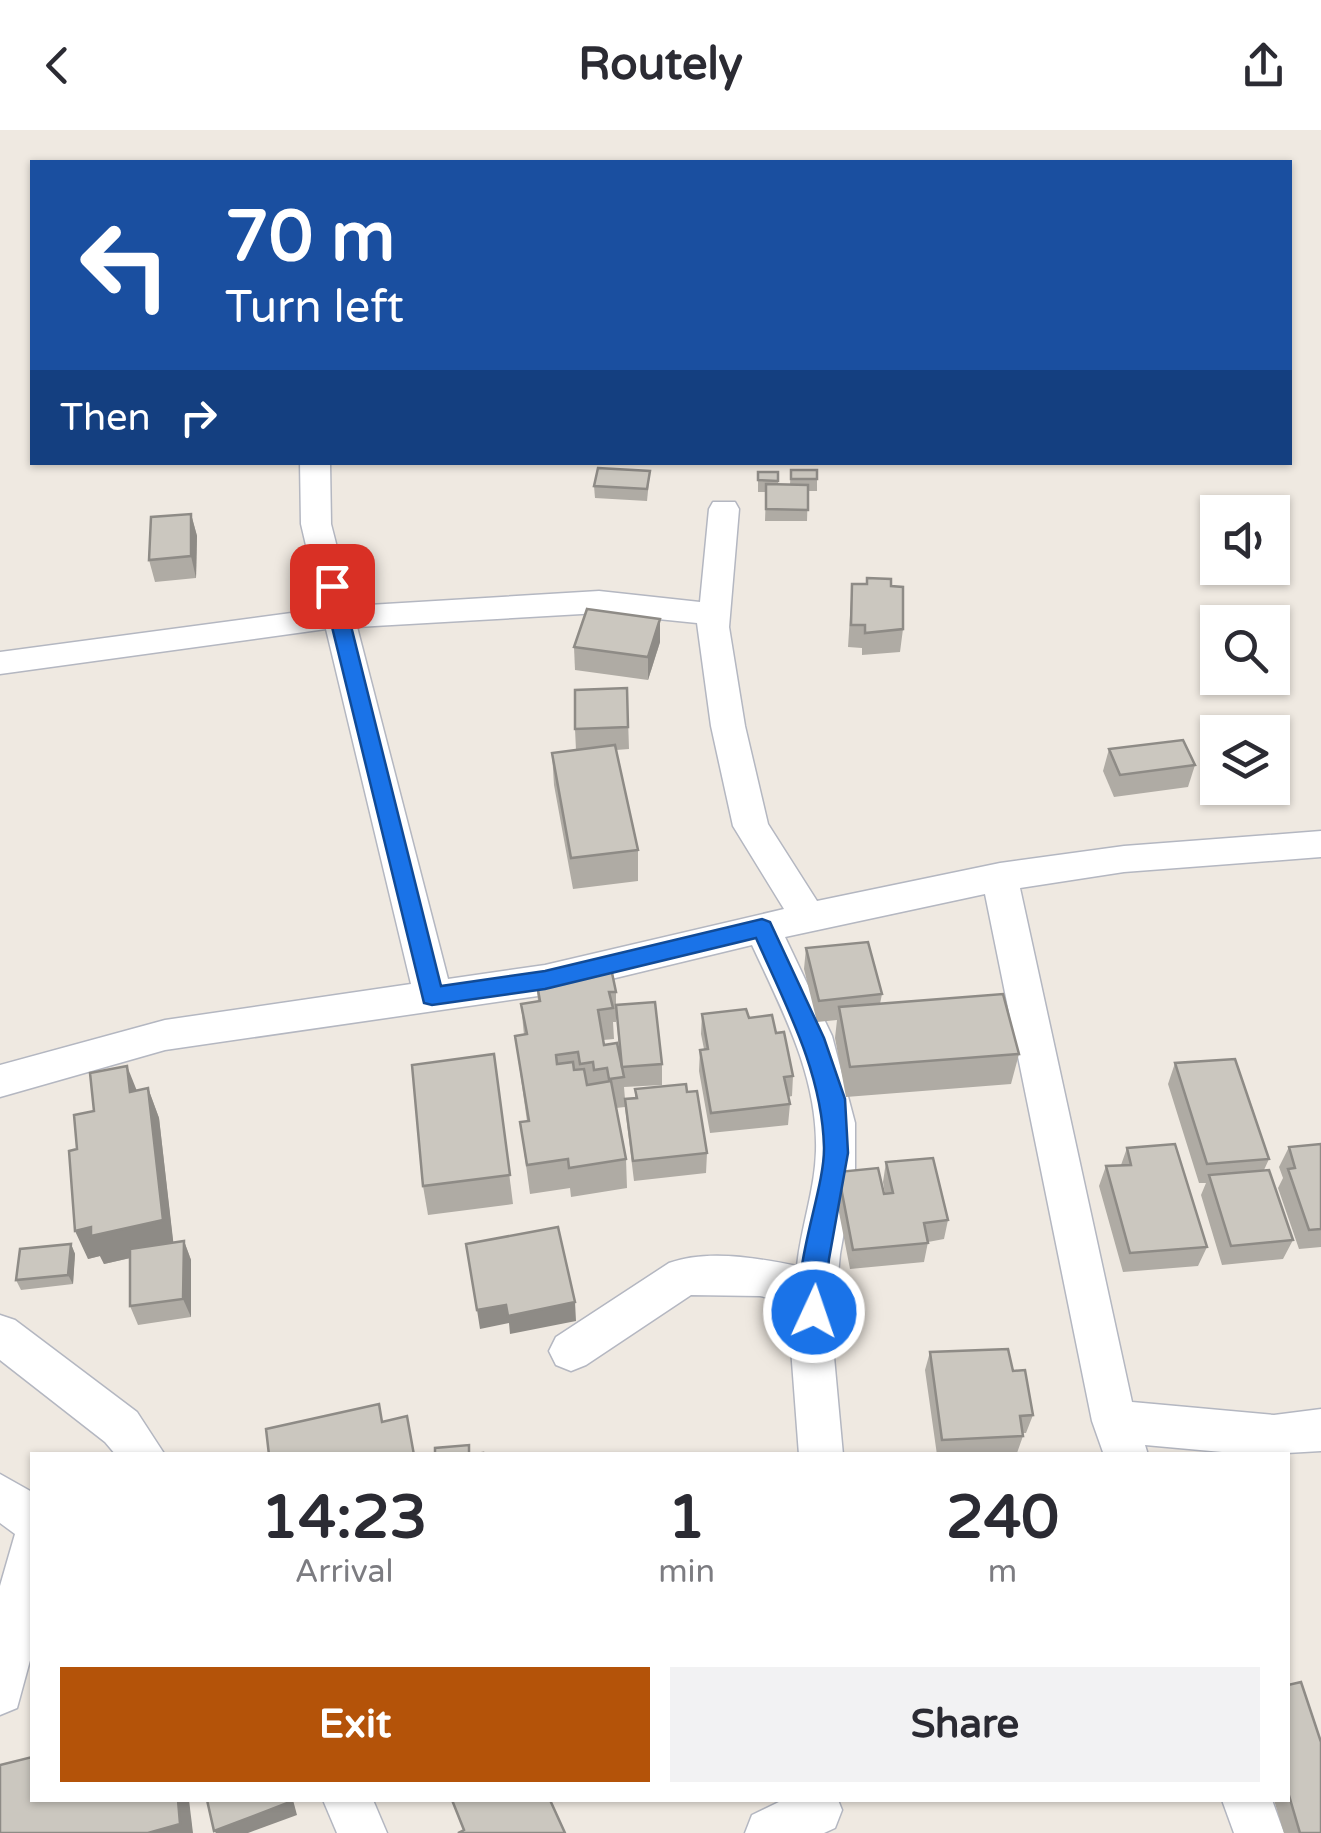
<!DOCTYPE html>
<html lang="en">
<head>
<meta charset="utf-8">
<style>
	body { margin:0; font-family:"Varela Round",sans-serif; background:#f2f2f3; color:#2b2b33; height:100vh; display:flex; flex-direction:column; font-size:38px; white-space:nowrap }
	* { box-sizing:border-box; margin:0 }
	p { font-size:32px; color:#7c7c81 }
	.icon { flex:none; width:55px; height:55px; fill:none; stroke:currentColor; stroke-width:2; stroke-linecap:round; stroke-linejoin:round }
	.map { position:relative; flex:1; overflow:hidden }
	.side { position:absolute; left:30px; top:1322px; width:1260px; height:350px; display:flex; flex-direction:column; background:#fff; border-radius:0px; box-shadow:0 2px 8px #0004 }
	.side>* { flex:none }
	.guide { position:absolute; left:30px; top:30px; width:1262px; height:305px; border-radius:0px; box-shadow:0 2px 8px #0004; background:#1a4fa0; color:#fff; overflow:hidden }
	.fabs { position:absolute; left:1200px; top:365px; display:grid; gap:20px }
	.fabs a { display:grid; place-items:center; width:90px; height:90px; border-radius:0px; background:#fff; box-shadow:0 2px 8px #0004; font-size:50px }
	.pin { position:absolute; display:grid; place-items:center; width:85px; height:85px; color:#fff; margin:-42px; border-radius:20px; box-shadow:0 5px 15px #0006 }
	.me { position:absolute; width:110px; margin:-55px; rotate:3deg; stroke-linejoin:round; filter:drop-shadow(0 0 8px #0008) }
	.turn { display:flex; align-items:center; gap:35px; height:210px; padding:0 30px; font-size:45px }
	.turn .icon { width:130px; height:130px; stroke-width:2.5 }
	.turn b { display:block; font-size:70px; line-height:85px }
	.then { display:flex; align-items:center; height:95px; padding:0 30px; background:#0003; gap:20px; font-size:38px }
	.eta { display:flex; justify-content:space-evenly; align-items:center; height:170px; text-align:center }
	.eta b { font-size:60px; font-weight:700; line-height:70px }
	.primary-button { display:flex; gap:20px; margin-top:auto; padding:20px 30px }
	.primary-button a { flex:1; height:115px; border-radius:0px; background:#b45309; color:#fff; font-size:40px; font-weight:700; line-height:115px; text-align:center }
	.primary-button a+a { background:#f2f2f3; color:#2b2b33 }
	header { display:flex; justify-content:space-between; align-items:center; height:130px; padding:0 30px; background:#fff; font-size:45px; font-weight:700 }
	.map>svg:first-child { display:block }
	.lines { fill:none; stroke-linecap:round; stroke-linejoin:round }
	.street-casing { stroke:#b4b7c1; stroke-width:3 }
	.street { fill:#fff; fill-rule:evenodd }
	.wall { fill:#afaba4 }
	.shaded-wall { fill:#8e8b86 }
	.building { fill:#cbc7bf; stroke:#8e8b86; stroke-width:2.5 }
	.route { fill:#1a73e8; stroke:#114b97; stroke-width:2.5 }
</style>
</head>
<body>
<header><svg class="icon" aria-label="back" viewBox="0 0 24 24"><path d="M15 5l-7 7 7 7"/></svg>Routely<svg class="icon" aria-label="share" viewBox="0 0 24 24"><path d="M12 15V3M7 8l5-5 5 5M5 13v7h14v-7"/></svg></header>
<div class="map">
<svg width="1321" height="1703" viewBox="0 0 1321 1703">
	<rect width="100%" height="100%" fill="#efe9e1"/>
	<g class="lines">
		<defs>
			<g id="street">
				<path d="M300,332H330L331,394L352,476L599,461L700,472L709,379L713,372H735L739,379L729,497L745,596L768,694L817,771L1000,733L1124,716L1321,701V727L1124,742L1020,758L1132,1272L1274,1285L1321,1279V1321L1255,1325L1145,1315L1148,1325H1104L1092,1291L985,764L785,807L832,906L855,993V1039L840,1124L832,1205L843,1325H799L790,1205L794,1173L760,1166L691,1165L586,1235L571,1241L556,1235L549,1221L556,1207L669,1133C707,1119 758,1128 797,1136C801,1097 815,1060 816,1021C818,946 782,880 752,815L545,865L165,920L0,967V935L165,890L411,854L326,499L0,544V522L321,479L301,394ZM599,483L697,493L711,596L733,696L784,779L545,835L448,849L357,497Z"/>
				<polygon points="0,1185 15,1190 137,1282 165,1325 116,1325 105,1312 0,1230"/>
				<polygon points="0,1344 32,1362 32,1523 17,1578 0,1585 0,1456 15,1404 0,1393"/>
				<polygon points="323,1670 373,1670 387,1703 337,1703"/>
				<polygon points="783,1670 838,1670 842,1680 835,1698 824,1703 745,1703 752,1685"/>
				<polygon points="1222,1670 1272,1670 1284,1703 1234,1703"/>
			</g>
		</defs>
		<use href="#street" class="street-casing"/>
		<use href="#street" class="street"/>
	</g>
	<g class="wall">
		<polygon points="791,340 817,349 817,361 808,361 807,391 765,391 766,362 758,362 758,342 778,342 778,354 790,354"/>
		<polygon points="650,341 647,371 595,368 594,356"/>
		<polygon points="191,384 197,406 196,448 155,452 149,430"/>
		<polygon points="852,454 891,456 903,499 900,522 862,525 862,518 848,517"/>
		<polygon points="660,512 648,550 575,540 574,517"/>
		<polygon points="627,558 629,619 616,620 638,720 638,751 573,759 554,655 552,623 576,620 575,599"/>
		<polygon points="1109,619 1195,635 1188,657 1114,667 1103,641"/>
		<polygon points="806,818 882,864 880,874 1019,924 1011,954 846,967 835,908 837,890 817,892 804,839"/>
		<polygon points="536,849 616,862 616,892 613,892 614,909 603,910 604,915 619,922 616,875 662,934 662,955 624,957 625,969 635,968 635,959 687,962 707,1023 706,1043 634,1051 625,977 616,978 626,1029 627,1058 571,1067 570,1058 530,1064 520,992 527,991 515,906 524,905 521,874 538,871"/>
		<polygon points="702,884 749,888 776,903 793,946 792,966 788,967 790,974 788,995 710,1003 699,941 700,920 704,919 701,904"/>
		<polygon points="494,924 513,1074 428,1085 423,1056"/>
		<polygon points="1175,933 1269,1029 1264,1040 1293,1110 1283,1129 1222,1135 1201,1065 1206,1053 1199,1053 1168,954"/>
		<polygon points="148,958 159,988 173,1112 184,1111 191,1130 191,1187 138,1195 130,1176 130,1128 104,1134 100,1126 88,1129 77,1019 94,981 137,961"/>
		<polygon points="1321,1014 1321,1117 1299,1119 1278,1058 1283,1048 1279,1037 1289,1017"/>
		<polygon points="1127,1018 1207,1117 1198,1136 1123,1142 1099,1056 1106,1036 1121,1035"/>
		<polygon points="886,1032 948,1090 944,1109 928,1112 924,1132 850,1139 835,1062 838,1042 885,1064 883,1052"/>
		<polygon points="71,1114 75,1124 73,1154 21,1160 16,1150"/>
		<polygon points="930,1222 1013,1241 1033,1285 1026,1303 1023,1303 1023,1306 1017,1323 937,1325 925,1240"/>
		<polygon points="1288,1555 1321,1703 1284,1703 1274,1670 1288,1670"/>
	</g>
	<g class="shaded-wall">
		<polygon points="191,384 197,406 196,448 191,426"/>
		<polygon points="660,489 660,512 648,550 648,527"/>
		<polygon points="127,936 139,966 130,962"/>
		<polygon points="148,958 159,988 174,1118 104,1134 100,1126 88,1129 75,1101"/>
		<polygon points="184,1111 191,1130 191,1187 183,1169"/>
		<polygon points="71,1114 75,1124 73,1154 68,1145"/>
		<polygon points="575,1172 576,1191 510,1204 509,1193 480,1199 477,1180 506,1175"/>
		<polygon points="178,1670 189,1670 193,1703 148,1703"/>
		<polygon points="289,1670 293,1670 297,1685 248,1703 216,1703 214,1701"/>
	</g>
	<g class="building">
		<polygon points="598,338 650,341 647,359 594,356"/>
		<rect x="791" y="340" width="26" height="9"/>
		<polygon points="758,342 778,342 778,351 758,350"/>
		<polygon points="766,354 808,355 808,380 766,379"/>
		<polygon points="191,384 191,426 149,430 151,387"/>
		<polygon points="867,448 891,449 891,456 903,457 903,499 865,503 865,495 851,495 852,454 867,454"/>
		<polygon points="587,479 660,489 648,527 574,517"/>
		<polygon points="627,558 628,597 575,599 575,560"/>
		<polygon points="1183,610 1195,635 1120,645 1109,619"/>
		<polygon points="615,615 638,720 571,728 552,623"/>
		<polygon points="868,812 882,864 819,871 806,818"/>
		<polygon points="611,838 616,862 609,862 613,878 598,880 604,915 617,913 624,947 609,949 607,938 594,940 593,932 580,934 578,922 556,925 557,934 573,932 574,940 584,939 587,955 611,951 626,1029 569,1038 568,1029 527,1035 520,992 529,991 515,906 527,904 521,874 540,871 536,849"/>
		<polygon points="1003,864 1019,924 850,937 839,877"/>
		<polygon points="655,872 662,934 622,937 616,875"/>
		<polygon points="746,879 749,888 772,885 776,903 784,902 793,946 784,947 790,974 711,983 700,920 708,919 702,884"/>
		<polygon points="494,924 510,1045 423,1056 412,935"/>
		<polygon points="1235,929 1269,1029 1207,1034 1175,933"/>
		<polygon points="127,936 130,962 148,958 163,1090 91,1106 91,1097 75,1101 69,1021 77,1019 74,985 94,981 90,943"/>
		<polygon points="686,954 687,962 697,961 707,1023 633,1031 625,969 637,968 635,959"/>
		<polygon points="1175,1014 1207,1117 1130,1123 1106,1036 1131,1035 1127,1018"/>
		<polygon points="1321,1014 1321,1099 1309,1100 1288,1039 1295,1038 1289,1017"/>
		<polygon points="933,1028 948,1090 924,1093 928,1113 853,1120 838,1042 878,1038 884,1064 893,1063 886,1032"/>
		<polygon points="1269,1040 1293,1110 1231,1116 1209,1045"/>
		<polygon points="558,1097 575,1172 508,1186 506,1175 477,1180 466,1114"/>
		<polygon points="184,1111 183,1169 130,1176 130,1119"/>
		<polygon points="71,1114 68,1145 16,1150 20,1119"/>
		<polygon points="1008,1219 1013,1241 1025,1240 1033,1285 1020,1286 1023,1306 942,1310 930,1222"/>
		<polygon points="379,1274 382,1292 407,1286 414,1325 269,1325 266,1299"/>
		<polygon points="469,1315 469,1325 483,1323 483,1325 435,1325 435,1318"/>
		<polygon points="1301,1552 1321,1612 1321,1703 1300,1703 1288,1662 1288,1555"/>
		<polygon points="32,1627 32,1670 178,1670 180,1694 148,1703 0,1703 0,1635"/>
		<polygon points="207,1670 289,1670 290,1672 214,1701"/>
		<polygon points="452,1670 550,1670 565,1703 458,1703 464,1700"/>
	</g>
	<path class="route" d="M332,449L341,456L441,856L545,841L762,789L770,792L824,908L845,969L848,1023L829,1129L823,1190L814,1194L805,1190C786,1149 825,1063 824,1017C822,942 786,876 756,808L545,859L432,875L424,873L322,456Z"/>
</svg>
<div class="fabs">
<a><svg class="icon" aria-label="sound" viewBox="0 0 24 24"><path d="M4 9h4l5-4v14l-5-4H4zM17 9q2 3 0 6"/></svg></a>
<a><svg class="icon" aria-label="search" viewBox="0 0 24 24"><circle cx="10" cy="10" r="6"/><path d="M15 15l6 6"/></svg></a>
<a><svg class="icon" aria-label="layers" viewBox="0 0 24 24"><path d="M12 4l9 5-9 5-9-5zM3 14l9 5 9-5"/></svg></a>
</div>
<div class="pin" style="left:332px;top:456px;background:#d93025"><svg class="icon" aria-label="arrive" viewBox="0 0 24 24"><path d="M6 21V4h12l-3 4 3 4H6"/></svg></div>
<svg class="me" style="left:814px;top:1182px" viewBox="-20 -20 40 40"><circle r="17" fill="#1a73e8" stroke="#fff" stroke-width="3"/><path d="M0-11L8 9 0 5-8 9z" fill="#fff"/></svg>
<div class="guide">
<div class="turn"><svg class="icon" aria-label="left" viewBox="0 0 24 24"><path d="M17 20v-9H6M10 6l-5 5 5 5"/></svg><div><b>70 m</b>Turn left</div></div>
<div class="then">Then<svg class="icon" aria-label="right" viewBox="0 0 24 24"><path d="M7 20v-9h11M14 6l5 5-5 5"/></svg></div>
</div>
<section class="side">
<div class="eta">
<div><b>14:23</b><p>Arrival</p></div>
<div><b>1</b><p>min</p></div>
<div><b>240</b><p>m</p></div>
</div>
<div class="primary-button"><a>Exit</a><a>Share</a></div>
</section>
</div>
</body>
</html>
